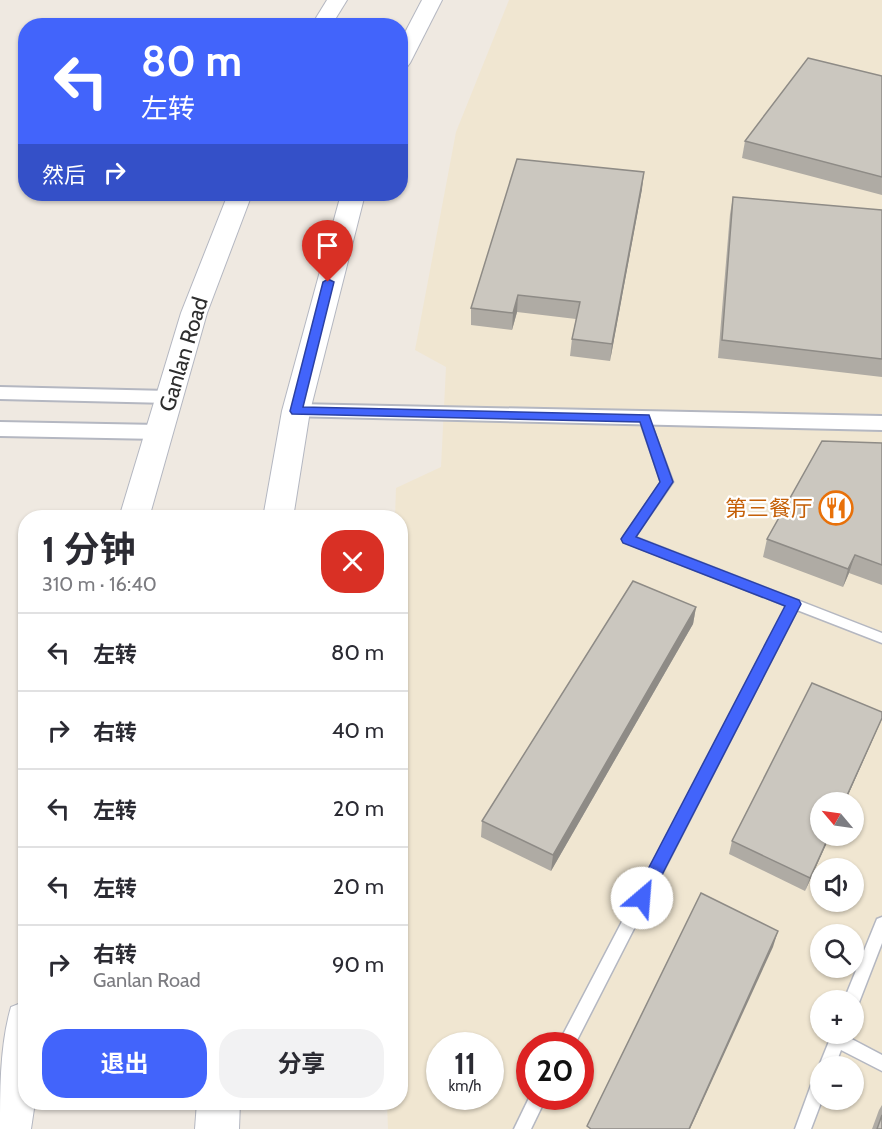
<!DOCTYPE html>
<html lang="zh">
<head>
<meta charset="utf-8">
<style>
	body { margin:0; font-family:Cabin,"Noto Sans SC",sans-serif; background:#f2f2f3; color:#2b2b33; height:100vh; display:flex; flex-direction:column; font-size:22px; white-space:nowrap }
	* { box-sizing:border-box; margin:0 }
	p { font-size:20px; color:#7c7c81 }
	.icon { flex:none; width:33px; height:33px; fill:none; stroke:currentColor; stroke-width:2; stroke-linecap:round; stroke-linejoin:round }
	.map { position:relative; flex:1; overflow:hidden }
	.drawer { position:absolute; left:18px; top:510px; width:390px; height:600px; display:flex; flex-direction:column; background:#fff; border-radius:24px; box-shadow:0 2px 4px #0004 }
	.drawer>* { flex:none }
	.guide { position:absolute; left:18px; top:18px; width:390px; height:183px; border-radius:24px; box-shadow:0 2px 4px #0004; background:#4264fb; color:#fff; overflow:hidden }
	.needle { width:39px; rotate:299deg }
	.controls { position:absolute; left:810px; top:792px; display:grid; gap:12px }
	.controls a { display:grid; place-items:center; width:54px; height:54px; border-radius:50%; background:#fff; box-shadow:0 2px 4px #0004; font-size:30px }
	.speed { position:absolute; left:426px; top:1032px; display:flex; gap:12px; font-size:30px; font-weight:700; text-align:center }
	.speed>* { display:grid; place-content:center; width:78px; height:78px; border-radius:50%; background:#fff; box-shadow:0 2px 4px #0004; line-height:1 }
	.speed small { font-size:15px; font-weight:400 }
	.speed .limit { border:9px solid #d22; background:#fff; color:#111 }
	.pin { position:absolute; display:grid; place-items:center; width:51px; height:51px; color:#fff; margin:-62px -26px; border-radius:50% 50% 50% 0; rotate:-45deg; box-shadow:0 0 6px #0007 }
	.pin .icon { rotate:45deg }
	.me { position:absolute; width:66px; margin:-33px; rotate:27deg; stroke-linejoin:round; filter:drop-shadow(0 0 4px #0008) }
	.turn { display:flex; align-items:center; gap:21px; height:126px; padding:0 24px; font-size:27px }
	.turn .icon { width:78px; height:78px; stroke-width:2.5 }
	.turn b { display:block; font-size:42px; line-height:51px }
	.then { display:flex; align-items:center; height:57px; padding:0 24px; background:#0003; gap:12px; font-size:22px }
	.round { display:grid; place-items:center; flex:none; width:63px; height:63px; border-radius:24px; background:#f2f2f3 }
	.headline { display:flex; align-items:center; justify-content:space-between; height:102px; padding:0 24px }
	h1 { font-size:36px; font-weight:700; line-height:45px }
	.button { display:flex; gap:12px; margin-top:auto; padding:12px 24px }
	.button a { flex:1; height:69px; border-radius:24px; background:#4264fb; color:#fff; font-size:24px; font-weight:700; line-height:69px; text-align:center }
	.button a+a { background:#f2f2f3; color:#2b2b33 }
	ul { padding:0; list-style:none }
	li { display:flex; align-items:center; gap:18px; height:78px; padding:0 24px; border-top:2px solid #e1e1e2 }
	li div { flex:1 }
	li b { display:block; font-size:22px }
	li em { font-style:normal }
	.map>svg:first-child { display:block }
	.education { fill:#f0e6d1; fill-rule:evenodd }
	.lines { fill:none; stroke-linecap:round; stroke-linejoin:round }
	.service-casing { stroke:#b4b7c1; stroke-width:3 }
	.minor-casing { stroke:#b4b7c1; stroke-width:4 }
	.secondary-casing { stroke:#b4b7c1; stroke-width:2 }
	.service { fill:#fff; fill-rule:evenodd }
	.minor { fill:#fff; fill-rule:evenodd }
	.secondary { fill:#fff; fill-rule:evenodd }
	.wall { fill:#afaba4 }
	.shaded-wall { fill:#8e8b86 }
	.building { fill:#cbc7bf; stroke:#8e8b86; stroke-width:1.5 }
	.route { fill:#4264fb; stroke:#2b41a3; stroke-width:1.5 }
	.labels { text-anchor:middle; stroke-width:4.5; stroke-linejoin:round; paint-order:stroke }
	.street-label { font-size:22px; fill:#2e2e2e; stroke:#fff }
	.food-label { font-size:22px; fill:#c56008; stroke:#fff; text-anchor:end }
</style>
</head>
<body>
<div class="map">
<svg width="882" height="1129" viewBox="0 0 882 1129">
	<rect width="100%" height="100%" fill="#efe9e1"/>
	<path class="education" d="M509,0H882V1129H388L387,1103L400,1102V518L395,517L396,488L441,467L446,367L415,350L456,132ZM820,802H854V836H820ZM820,868H854V902H820ZM820,934H854V968H820ZM820,1000H854V1034H820ZM440,1046H490V1096H440ZM530,1046H580V1096H530ZM820,1066H854V1100H820Z"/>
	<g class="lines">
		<defs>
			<g id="service">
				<polygon points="644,414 649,418 673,482 635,537 882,633 882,643 797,610 574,1046 557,1046 787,606 624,542 622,539 624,536 661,482 639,418"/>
				<polygon points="882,917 882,943 858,1005 854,1007 854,1000 844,1000 877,919"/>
				<polygon points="832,1034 846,1034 846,1036 882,1055 882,1071 841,1050 835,1066 820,1066 820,1070 819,1066"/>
				<polygon points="820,1075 820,1100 822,1100 811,1129 795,1129 814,1077"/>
				<polygon points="530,1096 547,1096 531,1129 514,1129"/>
			</g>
			<g id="minor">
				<polygon points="0,387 169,391 176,392 179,397 176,402 169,403 0,399"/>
				<polygon points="296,404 882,416 882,430 289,416 286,411 289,406"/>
				<polygon points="0,422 159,425 166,427 169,432 166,437 159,439 0,436"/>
			</g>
			<g id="secondary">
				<polygon points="327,0 347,0 331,26 311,26"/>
				<polygon points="422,0 442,0 410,63 407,67 400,69 400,42"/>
				<polygon points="228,194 252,194 207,313 149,518 119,518 181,313"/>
				<polygon points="341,194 365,194 310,411 293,518 263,518 282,411"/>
				<path d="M26,1001V1102H35L31,1129H0C0,1088 0,1045 11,1007Z"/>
				<polygon points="197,1102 240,1102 239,1129 195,1129"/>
			</g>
		</defs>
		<use href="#service" class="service-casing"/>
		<use href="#minor" class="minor-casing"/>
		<use href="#secondary" class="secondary-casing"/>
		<use href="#service" class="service"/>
		<use href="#minor" class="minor"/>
		<use href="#secondary" class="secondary"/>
	</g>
	<g class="wall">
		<polygon points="882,76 882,195 742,158 745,141"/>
		<polygon points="642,189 610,361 570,356 572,339 576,319 517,312 512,330 471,325 471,308"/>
		<polygon points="733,197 882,210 882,377 718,358 730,214"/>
		<polygon points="882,443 882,585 849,573 843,587 763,557 767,539"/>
		<polygon points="696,607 693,624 551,871 481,837 482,821"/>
		<polygon points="882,719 805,891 729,854 732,841"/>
		<polygon points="882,1105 882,1129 872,1129 879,1110"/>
	</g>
	<g class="shaded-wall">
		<polygon points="644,172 642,189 610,361 612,344"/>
		<polygon points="518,295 517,312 512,330 513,313"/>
		<polygon points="855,555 849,573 843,587 848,569"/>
		<polygon points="696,607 693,624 551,871 553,855"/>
		<polygon points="882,718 845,802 844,802"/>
		<polygon points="829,836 830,836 805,891 810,878"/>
		<polygon points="778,931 773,947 690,1129 689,1129"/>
	</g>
	<g class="building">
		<polygon points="808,58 882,76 882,177 745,141"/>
		<polygon points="517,159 644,172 612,344 572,339 580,302 518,295 513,313 471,308"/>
		<polygon points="733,197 882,210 882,359 722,340"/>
		<polygon points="822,441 882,443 882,565 855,555 848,569 767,539"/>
		<polygon points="633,581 696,607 553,855 482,821"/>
		<polygon points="812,683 882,712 882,718 844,802 820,802 820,836 829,836 810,878 732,841"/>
		<polygon points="701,893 778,931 689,1129 591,1129 587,1126"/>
		<polygon points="882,1115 882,1129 877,1129"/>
	</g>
	<polygon class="route" points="328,279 334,282 303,407 649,415 673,482 636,537 799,600 801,604 647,904 642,906 636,904 633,898 785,606 623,543 621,539 623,536 660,482 640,422 292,414 290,411 323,282"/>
	<defs>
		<symbol id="restaurant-ring" viewBox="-11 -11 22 22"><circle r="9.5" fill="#fff" stroke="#e8710a" stroke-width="1.5"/><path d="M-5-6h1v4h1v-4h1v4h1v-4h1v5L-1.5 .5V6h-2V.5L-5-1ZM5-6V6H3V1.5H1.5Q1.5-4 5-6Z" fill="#e8710a"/></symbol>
	</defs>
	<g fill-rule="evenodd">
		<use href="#restaurant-ring" x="817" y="489" width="38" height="38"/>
	</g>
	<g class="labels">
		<g class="street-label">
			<text transform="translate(183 354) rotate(-73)" y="8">Ganlan Road</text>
		</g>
		<g class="food-label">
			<text x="813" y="516">第三餐厅</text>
		</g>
	</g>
</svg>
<div class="controls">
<a><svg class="needle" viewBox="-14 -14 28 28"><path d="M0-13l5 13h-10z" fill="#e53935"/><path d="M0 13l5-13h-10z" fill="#7c7c81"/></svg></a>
<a><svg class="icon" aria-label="sound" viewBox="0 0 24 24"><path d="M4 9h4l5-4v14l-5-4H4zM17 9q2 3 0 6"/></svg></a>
<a><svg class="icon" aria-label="search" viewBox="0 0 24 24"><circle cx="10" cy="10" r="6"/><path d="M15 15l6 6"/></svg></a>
<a>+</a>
<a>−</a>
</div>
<div class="speed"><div>11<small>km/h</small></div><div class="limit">20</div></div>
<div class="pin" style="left:328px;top:282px;background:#d93025"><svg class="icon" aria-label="arrive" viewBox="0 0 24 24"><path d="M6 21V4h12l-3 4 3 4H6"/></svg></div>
<svg class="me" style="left:642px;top:898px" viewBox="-20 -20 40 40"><circle r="19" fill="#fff"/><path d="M0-13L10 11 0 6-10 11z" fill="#4264fb"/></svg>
<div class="guide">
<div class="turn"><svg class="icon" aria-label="left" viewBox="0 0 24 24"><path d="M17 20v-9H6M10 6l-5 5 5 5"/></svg><div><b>80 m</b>左转</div></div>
<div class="then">然后<svg class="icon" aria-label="right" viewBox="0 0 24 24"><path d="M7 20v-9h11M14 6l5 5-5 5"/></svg></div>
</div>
<section class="drawer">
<div class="headline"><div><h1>1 分钟</h1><p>310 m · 16:40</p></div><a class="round" style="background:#d93025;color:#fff"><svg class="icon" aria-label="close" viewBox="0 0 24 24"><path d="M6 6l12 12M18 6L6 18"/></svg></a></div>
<ul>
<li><svg class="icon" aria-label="left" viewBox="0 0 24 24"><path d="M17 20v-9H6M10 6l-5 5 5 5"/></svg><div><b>左转</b></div><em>80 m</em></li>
<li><svg class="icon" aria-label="right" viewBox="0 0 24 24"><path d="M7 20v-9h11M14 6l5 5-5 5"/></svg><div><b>右转</b></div><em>40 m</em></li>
<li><svg class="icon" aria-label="left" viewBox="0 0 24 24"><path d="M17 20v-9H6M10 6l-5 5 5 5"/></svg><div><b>左转</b></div><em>20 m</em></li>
<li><svg class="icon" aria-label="left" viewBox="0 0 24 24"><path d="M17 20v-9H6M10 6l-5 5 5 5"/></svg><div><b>左转</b></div><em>20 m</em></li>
<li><svg class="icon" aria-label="right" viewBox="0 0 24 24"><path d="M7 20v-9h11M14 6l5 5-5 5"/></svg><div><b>右转</b><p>Ganlan Road</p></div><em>90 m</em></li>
</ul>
<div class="button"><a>退出</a><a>分享</a></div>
</section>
</div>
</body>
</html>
